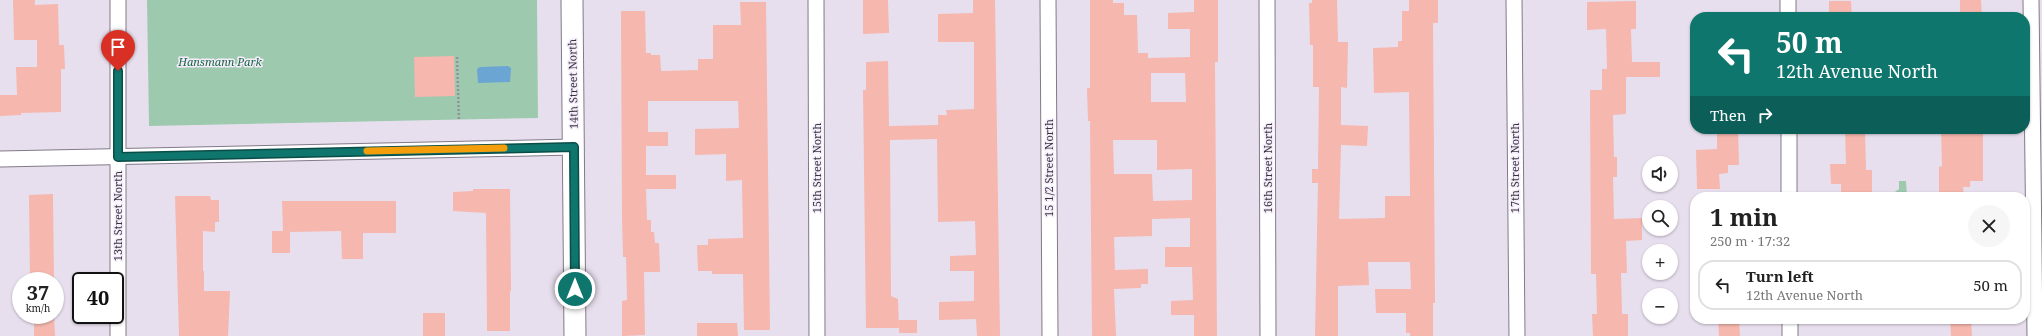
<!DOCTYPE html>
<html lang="en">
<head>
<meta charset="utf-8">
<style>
	body { margin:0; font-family:"Noto Serif",serif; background:#f6f6f6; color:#222; height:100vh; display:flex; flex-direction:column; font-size:15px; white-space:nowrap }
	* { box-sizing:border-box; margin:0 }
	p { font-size:13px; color:#767676 }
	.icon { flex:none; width:22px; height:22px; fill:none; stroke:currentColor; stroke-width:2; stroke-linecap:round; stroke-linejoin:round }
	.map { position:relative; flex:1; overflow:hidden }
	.side { position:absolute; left:1690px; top:192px; width:340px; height:132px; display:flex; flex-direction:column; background:#fff; border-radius:16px; box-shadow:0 1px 3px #0004 }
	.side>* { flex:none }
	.banner { position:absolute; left:1690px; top:12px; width:340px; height:122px; border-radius:16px; box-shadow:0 1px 3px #0004; background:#0f766e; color:#fff; overflow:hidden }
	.controls { position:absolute; left:1642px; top:156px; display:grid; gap:8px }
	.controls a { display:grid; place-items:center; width:36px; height:36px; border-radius:50%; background:#fff; box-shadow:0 1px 3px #0004; font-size:20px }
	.speed { position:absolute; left:12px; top:272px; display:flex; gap:8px; font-size:20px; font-weight:700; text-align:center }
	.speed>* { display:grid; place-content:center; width:52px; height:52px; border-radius:50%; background:#fff; box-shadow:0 1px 3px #0004; line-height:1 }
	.speed small { font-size:10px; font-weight:400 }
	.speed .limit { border:2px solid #111; border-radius:6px; background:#fff; color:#111 }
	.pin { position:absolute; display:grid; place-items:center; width:34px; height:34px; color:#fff; margin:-41px -17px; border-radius:50% 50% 50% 0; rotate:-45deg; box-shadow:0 0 4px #0007 }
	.pin .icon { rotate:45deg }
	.me { position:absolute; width:44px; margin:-22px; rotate:0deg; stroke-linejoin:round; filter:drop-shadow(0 0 3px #0008) }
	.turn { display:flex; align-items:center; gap:14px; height:84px; padding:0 20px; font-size:18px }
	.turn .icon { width:52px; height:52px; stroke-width:2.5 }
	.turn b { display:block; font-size:28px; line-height:34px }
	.then { display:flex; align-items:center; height:38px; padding:0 20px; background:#0003; gap:8px; font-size:15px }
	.round { display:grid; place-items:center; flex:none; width:42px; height:42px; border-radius:21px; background:#f6f6f6 }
	.summary { display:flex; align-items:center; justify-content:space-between; height:68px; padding:0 20px }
	h1 { font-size:24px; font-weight:700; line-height:30px }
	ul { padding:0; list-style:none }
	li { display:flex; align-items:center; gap:12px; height:50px; margin:0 8px 6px; padding:0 12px; border:2px solid #e0e0e0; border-radius:16px }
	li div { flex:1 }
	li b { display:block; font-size:15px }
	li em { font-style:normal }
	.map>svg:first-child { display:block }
	.green { fill:#9dcaae }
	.water { fill:#6ba5d4 }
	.building { fill:#f5b7ae; fill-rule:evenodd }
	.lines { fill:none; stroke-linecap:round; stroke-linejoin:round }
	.street-casing { stroke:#827a88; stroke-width:17 }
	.secondary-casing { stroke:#827a88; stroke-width:23 }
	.path { stroke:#96909a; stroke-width:2.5; stroke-dasharray:2 2; stroke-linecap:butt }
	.street { stroke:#fff; stroke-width:15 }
	.secondary { stroke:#fff; stroke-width:21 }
	.route-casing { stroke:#0a4d48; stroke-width:10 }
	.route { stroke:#0f766e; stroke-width:7 }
	.slow { stroke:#f59e0b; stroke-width:7 }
	.labels { text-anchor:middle; stroke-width:3; stroke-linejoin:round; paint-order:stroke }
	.park-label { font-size:11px; font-style:italic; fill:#166640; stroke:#f5ecfc }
	.street-label { font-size:11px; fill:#37343a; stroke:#f5ecfc }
</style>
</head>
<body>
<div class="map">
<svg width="2042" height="336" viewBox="0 0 2042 336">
	<rect width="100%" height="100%" fill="#e8dfee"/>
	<g class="green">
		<polygon points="147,0 537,0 538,118 149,126"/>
		<polygon points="1899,181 1906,181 1907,197 1888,197 1899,189"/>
	</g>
	<polygon class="water" points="508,66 511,68 510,82 478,83 477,69 480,67"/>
	<g class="building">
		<polygon points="13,0 35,0 35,5 58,4 59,45 64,45 65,69 61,69 61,112 21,113 21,115 0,116 0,95 17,95 16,67 37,67 37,40 14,40"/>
		<polygon points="863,0 888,0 889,33 863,34"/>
		<polygon points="973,0 995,0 1000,336 977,336 976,319 939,320 939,302 974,301 974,271 950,271 950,256 976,255 975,221 938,222 937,139 890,140 891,296 898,299 899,328 866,328 863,90 866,90 866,62 888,61 889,126 938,125 938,115 947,115 946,110 974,109 974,42 938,42 938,14 973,13"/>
		<path d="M1090,0H1113V3H1124V15H1137L1138,53H1148V58L1190,57V29H1168V13L1194,12V0H1218V62H1215L1217,336H1194V315H1171V301L1193,300L1192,267H1165V247H1190V218L1152,219V236L1114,237L1115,270L1148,269V284H1141V288L1114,289L1116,336H1092L1090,121H1088L1087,88H1090ZM1151,73H1185L1186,102H1151ZM1113,140H1157V170L1192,169V200L1153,201L1152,174H1114Z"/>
		<polygon points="1312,0 1337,0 1338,42 1348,42 1347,88 1341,87 1341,125 1368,126 1367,146 1341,145 1339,219 1385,218 1385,196 1410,196 1409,92 1374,93 1373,48 1398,47 1398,41 1402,41 1402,11 1409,11 1409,0 1438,0 1438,23 1433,23 1435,303 1433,303 1433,336 1410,336 1410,333 1406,333 1406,313 1376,313 1375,289 1411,289 1410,262 1368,262 1369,285 1338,286 1338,336 1315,336 1318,183 1312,183 1312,169 1318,169 1319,87 1313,87 1313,45 1310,45 1309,3 1312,3"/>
		<polygon points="1960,0 1981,0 1982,17 1960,17"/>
		<polygon points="1636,1 1636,29 1631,29 1632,62 1660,62 1660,77 1626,77 1626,114 1613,115 1614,157 1617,157 1617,177 1613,177 1614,219 1642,218 1642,240 1626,241 1627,273 1621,273 1622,314 1628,314 1628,336 1593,336 1592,314 1597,314 1596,274 1591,274 1590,90 1602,90 1602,69 1607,69 1606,29 1587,30 1587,2"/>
		<polygon points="1829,1 1851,1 1852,17 1829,17"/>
		<polygon points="740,2 766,2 770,330 744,330 743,274 712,274 712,271 698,271 697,245 708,245 708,239 743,238 742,180 726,181 726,154 695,155 695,129 739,128 738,101 648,101 648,132 668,132 668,146 646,146 646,175 676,175 676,189 646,189 647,220 651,220 651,232 654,232 655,243 659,243 660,272 644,272 645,335 622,336 622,301 627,300 626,257 623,257 622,217 621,11 645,11 646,53 651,53 651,55 660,55 661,71 698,70 698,59 713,59 713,25 741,25"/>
		<polygon points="454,56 455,96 415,97 414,57"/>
		<polygon points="1717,129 1738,129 1739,165 1728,165 1728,173 1719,174 1720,189 1697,189 1696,150 1717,149"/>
		<polygon points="1845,129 1865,129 1866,170 1872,170 1872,197 1847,197 1847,192 1841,192 1841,184 1831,184 1830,164 1846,164"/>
		<polygon points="1941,129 1983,129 1983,181 1970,181 1970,187 1963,187 1964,197 1939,197 1939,167 1942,166"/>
		<polygon points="473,189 510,189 511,291 510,291 510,331 487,331 486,213 453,211 453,192 473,191"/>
		<polygon points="53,194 54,281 30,281 29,195"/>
		<polygon points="175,196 210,196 211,200 219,200 219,222 215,222 215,232 203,231 203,271 204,271 204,291 230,291 228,336 179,336"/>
		<polygon points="282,201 396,201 396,233 363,233 363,259 342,259 341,231 290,232 290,253 272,253 272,231 283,231"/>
		<rect x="423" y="313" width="22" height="23"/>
		<polygon points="34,315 54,315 55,336 34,336"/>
		<polygon points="1718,319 1739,319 1740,336 1719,336"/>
		<polygon points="1950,319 1971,319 1972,336 1951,336"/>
		<rect x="899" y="320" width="18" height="13"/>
		<polygon points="697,323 737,323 738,336 697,336"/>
	</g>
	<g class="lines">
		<defs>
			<g id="street">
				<polyline points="118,0 118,336"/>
				<polyline points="816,0 817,336"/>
				<polyline points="1048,0 1050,336"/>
				<polyline points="1267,0 1268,336"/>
				<polyline points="1514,0 1517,336"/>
				<polyline points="1788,0 1788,17"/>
				<polyline points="2031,0 2035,336"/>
				<polyline points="1789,129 1789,197"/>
				<polyline points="0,159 574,147"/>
				<polyline points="1790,319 1790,336"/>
			</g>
			<polyline id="secondary" points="572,0 575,336"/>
		</defs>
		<use href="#street" class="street-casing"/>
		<use href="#secondary" class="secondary-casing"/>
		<polyline class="path" points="457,57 459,121"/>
		<use href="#street" class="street"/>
		<use href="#secondary" class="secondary"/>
	</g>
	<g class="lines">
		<defs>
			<polyline id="route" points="118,71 118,157 574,147 575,289"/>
		</defs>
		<use href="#route" class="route-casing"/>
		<use href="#route" class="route"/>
		<polyline class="slow" points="367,151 504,148"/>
	</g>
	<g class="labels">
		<g class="park-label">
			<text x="220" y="66">Hansmann Park</text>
		</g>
		<g class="street-label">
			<text transform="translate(573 84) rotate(-91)" y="4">14th Street North</text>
			<text transform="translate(817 168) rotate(-90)" y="4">15th Street North</text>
			<text transform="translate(1049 168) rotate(-90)" y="4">15 1/2 Street North</text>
			<text transform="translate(1268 168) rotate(-90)" y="4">16th Street North</text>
			<text transform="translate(1515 168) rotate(-90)" y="4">17th Street North</text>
			<text transform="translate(118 216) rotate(-90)" y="4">13th Street North</text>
		</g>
	</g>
</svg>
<div class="controls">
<a><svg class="icon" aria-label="sound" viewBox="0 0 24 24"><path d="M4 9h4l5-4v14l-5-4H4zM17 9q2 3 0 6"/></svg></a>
<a><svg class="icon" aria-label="search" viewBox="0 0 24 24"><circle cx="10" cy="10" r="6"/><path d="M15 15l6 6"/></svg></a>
<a>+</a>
<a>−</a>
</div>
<div class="speed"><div>37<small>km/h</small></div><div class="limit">40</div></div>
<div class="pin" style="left:118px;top:71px;background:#d93025"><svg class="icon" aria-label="arrive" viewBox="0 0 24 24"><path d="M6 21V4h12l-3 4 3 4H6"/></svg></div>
<svg class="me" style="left:575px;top:289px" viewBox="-20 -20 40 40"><circle r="17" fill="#0f766e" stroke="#fff" stroke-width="3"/><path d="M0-11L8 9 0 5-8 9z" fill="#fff"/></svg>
<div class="banner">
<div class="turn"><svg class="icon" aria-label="left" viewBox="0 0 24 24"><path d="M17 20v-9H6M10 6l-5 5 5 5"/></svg><div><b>50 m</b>12th Avenue North</div></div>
<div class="then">Then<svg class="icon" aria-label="right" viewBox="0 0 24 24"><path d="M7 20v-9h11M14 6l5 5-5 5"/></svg></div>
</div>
<section class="side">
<div class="summary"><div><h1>1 min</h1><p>250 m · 17:32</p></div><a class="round"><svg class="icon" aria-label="close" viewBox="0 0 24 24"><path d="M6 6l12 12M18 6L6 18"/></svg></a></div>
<ul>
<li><svg class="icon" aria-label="left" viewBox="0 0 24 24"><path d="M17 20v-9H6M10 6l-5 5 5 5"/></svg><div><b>Turn left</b><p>12th Avenue North</p></div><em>50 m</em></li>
</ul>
</section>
</div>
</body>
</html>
